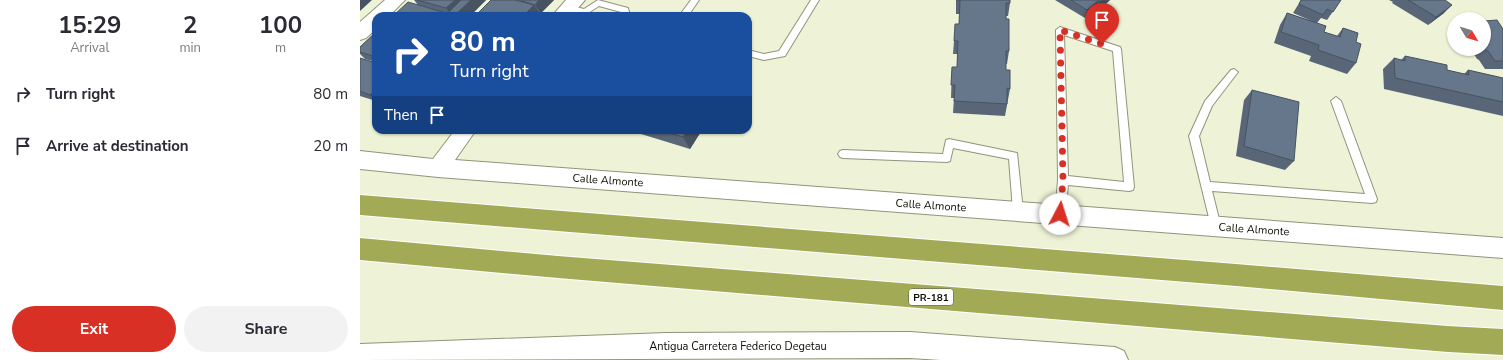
<!DOCTYPE html>
<html lang="en">
<head>
<meta charset="utf-8">
<style>
	body { margin:0; font-family:"Nunito Sans",sans-serif; background:#f2f2f3; color:#2b2b33; height:100vh; display:flex; flex-direction:column; font-size:15px; white-space:nowrap }
	* { box-sizing:border-box; margin:0 }
	p { font-size:13px; color:#7c7c81 }
	.icon { flex:none; width:22px; height:22px; fill:none; stroke:currentColor; stroke-width:2; stroke-linecap:round; stroke-linejoin:round }
	.map { position:relative; flex:1; overflow:hidden }
	.sheet { display:flex; flex-direction:column; background:#fff; width:360px }
	.sheet>* { flex:none }
	.guide { position:absolute; left:12px; top:12px; width:380px; height:122px; border-radius:12px; box-shadow:0 1px 3px #0004; background:#1a4fa0; color:#fff; overflow:hidden }
	.needle { width:26px; rotate:128deg }
	.controls { position:absolute; left:1087px; top:12px; display:grid; gap:8px }
	.controls a { display:grid; place-items:center; width:44px; height:44px; border-radius:50%; background:#fff; box-shadow:0 1px 3px #0004; font-size:20px }
	.pin { position:absolute; display:grid; place-items:center; width:34px; height:34px; color:#fff; margin:-41px -17px; border-radius:50% 50% 50% 0; rotate:-45deg; box-shadow:0 0 4px #0007 }
	.pin .icon { rotate:45deg }
	.me { position:absolute; width:44px; margin:-22px; rotate:5deg; stroke-linejoin:round; filter:drop-shadow(0 0 3px #0008) }
	.turn { display:flex; align-items:center; gap:14px; height:84px; padding:0 12px; font-size:18px }
	.turn .icon { width:52px; height:52px; stroke-width:2.5 }
	.turn b { display:block; font-size:28px; line-height:34px }
	.then { display:flex; align-items:center; height:38px; padding:0 12px; background:#0003; gap:8px; font-size:15px }
	.eta { display:flex; justify-content:space-evenly; align-items:center; height:68px; text-align:center }
	.eta b { font-size:24px; font-weight:700; line-height:28px }
	.action { display:flex; gap:8px; margin-top:auto; padding:8px 12px }
	.action a { flex:1; height:46px; border-radius:24px; background:#d93025; color:#fff; font-size:16px; font-weight:700; line-height:46px; text-align:center }
	.action a+a { background:#f2f2f3; color:#2b2b33 }
	ul { padding:0; list-style:none }
	li { display:flex; align-items:center; gap:12px; height:52px; padding:0 12px }
	li div { flex:1 }
	li b { display:block; font-size:15px }
	li em { font-style:normal }
	main { display:flex; flex:1; min-height:0 }
	.map>svg:first-child { display:block }
	.lines { fill:none; stroke-linecap:round; stroke-linejoin:round }
	.service-casing { stroke:#90947a; stroke-width:2 }
	.minor-casing { stroke:#90947a; stroke-width:2 }
	.tertiary-casing { stroke:#90947a; stroke-width:2 }
	.trunk-casing { stroke:#fff; stroke-width:2 }
	.service { fill:#fff; fill-rule:evenodd }
	.minor { fill:#fff; fill-rule:evenodd }
	.tertiary { fill:#fff; fill-rule:evenodd }
	.trunk { fill:#a2aa56; fill-rule:evenodd }
	.wall { fill:#586678 }
	.shaded-wall { fill:#475361 }
	.building { fill:#66778b; stroke:#475361 }
	.route { stroke:#d93025; stroke-width:7; stroke-dasharray:0 12.6 }
	.labels { text-anchor:middle; stroke-width:3.5; stroke-linejoin:round; paint-order:stroke }
	.shield { fill:#fff; stroke:#565650; stroke-width:1 }
	.shield-label { font-size:10px; font-weight:bold; fill:#0d0e05 }
	.street-label { font-size:11px; fill:#0d0e05; stroke:#fff }
</style>
</head>
<body>
<main>
<section class="sheet">
<div class="eta">
<div><b>15:29</b><p>Arrival</p></div>
<div><b>2</b><p>min</p></div>
<div><b>100</b><p>m</p></div>
</div>
<ul>
<li><svg class="icon" aria-label="right" viewBox="0 0 24 24"><path d="M7 20v-9h11M14 6l5 5-5 5"/></svg><div><b>Turn right</b></div><em>80 m</em></li>
<li><svg class="icon" aria-label="arrive" viewBox="0 0 24 24"><path d="M6 21V4h12l-3 4 3 4H6"/></svg><div><b>Arrive at destination</b></div><em>20 m</em></li>
</ul>
<div class="action"><a>Exit</a><a>Share</a></div>
</section>
<div class="map">
<svg width="1143" height="360" viewBox="0 0 1143 360">
	<rect width="100%" height="100%" fill="#eef2d6"/>
	<g class="lines">
		<defs>
			<g id="service">
				<polygon points="238,0 268,8 270,16 262,16 261,12 239,6 225,15 205,10 204,8 208,5 224,9"/>
				<polygon points="331,0 339,0 328,16 319,16"/>
				<polygon points="451,0 459,0 425,56 404,60 388,56 388,50 404,54 419,51"/>
				<path d="M700,27L760,47L761,49L774,187L773,190L769,191L708,185L705,215L704,218L700,220L696,218L695,215L698,180L696,30ZM704,35L753,51L764,182L708,176Z"/>
				<polygon points="874,69 878,72 852,106 839,136 850,182 1005,194 971,101 976,97 981,101 1017,199 1016,202 1012,203 852,191 861,227 860,230 856,232 852,230 829,136 845,101 871,70"/>
				<polygon points="589,139 657,153 663,211 662,214 658,216 654,214 653,211 649,159 593,148 590,161 587,162 483,158 480,157 478,154 480,151 483,150 583,154 586,140"/>
			</g>
			<g id="minor">
				<polygon points="25,0 45,0 29,16 16,16 16,29 6,38 0,40 0,22"/>
				<polygon points="206,0 225,0 211,16 192,16"/>
				<polygon points="95,130 116,130 95,160 1143,238 1143,258 78,177 0,169 0,151 73,159"/>
			</g>
			<polygon id="tertiary" points="550,332 755,347 764,351 768,360 581,360 550,358 0,360 0,344 306,333"/>
			<g id="trunk">
				<polygon points="0,195 876,264 1143,286 1143,310 876,286 0,215"/>
				<polygon points="0,238 198,256 1088,326 1143,329 1143,355 1088,352 198,278 0,260"/>
			</g>
		</defs>
		<use href="#service" class="service-casing"/>
		<use href="#minor" class="minor-casing"/>
		<use href="#tertiary" class="tertiary-casing"/>
		<use href="#trunk" class="trunk-casing"/>
		<use href="#service" class="service"/>
		<use href="#minor" class="minor"/>
		<use href="#tertiary" class="tertiary"/>
		<use href="#trunk" class="trunk"/>
	</g>
	<g class="wall">
		<polygon points="54,0 126,0 110,16 91,16 58,5"/>
		<polygon points="131,0 194,0 181,13 179,12 180,14 177,16 116,16 116,15"/>
		<polygon points="596,0 650,3 648,16 646,16 649,51 647,64 646,64 646,70 650,89 645,116 593,113 594,98 591,98 592,67 597,67 597,54 593,54 594,41 599,24 600,14 596,14"/>
		<polygon points="695,0 750,0 738,11 735,9 725,18"/>
		<polygon points="941,0 981,0 967,20 961,18 957,23 964,32 977,36 983,28 996,42 996,63 987,74 949,61 951,56 914,43 920,25 927,13 954,22 933,13"/>
		<polygon points="1029,0 1085,0 1084,13 1068,25 1032,3 1033,2"/>
		<polygon points="1124,21 1143,29 1143,69 1125,69 1119,60 1117,59 1111,49 1124,49"/>
		<polygon points="16,32 16,62 5,59 0,54 0,47"/>
		<polygon points="1045,56 1087,70 1104,74 1108,70 1143,78 1143,116 1024,89 1023,69 1034,58 1041,60"/>
		<polygon points="0,58 16,63 16,101 0,96"/>
		<polygon points="892,90 934,161 925,170 876,156 884,100"/>
		<polygon points="54,130 76,130 73,133"/>
		<polygon points="268,130 342,130 330,149"/>
	</g>
	<g class="shaded-wall">
		<polygon points="0,0 12,0 0,11"/>
		<polygon points="95,0 109,0 90,13 86,8"/>
		<polygon points="111,0 126,0 110,16 98,16 96,14"/>
		<polygon points="179,0 194,0 181,13 175,5"/>
		<polygon points="743,0 750,0 738,11 740,2"/>
		<polygon points="738,1 735,9 725,18 727,10"/>
		<polygon points="174,5 180,14 177,16 163,16"/>
		<polygon points="1092,5 1084,13 1068,25 1076,17"/>
		<polygon points="86,13 89,16 83,16"/>
		<polygon points="16,89 16,100 10,95"/>
		<polygon points="69,130 76,130 73,133"/>
		<polygon points="328,130 342,130 330,149 323,137"/>
	</g>
	<g class="building">
		<polygon points="57,0 95,0 86,8"/>
		<polygon points="101,0 111,0 96,14 89,12"/>
		<polygon points="131,0 155,0 174,5 163,16 118,16 116,15"/>
		<polygon points="162,0 179,0 175,5 162,1"/>
		<polygon points="596,0 650,0 650,3 646,3 646,19 649,19 649,51 646,51 646,70 650,70 650,89 647,88 647,104 594,101 595,85 591,85 592,67 597,67 598,41 594,41 595,24 599,24 600,0"/>
		<polygon points="711,0 743,0 740,2 738,1 727,10"/>
		<polygon points="941,0 981,0 973,12 967,9 963,15 939,4"/>
		<polygon points="1048,0 1085,0 1092,5 1076,17"/>
		<polygon points="48,2 86,13 83,16 33,16"/>
		<polygon points="927,13 966,26 964,32 980,37 983,28 998,33 996,42 1001,44 996,63 958,50 959,45 921,32"/>
		<polygon points="1137,20 1143,29 1143,61 1135,61 1128,51 1126,51 1124,47 1124,21"/>
		<polygon points="16,32 16,57 0,52 0,47"/>
		<polygon points="1045,56 1087,65 1087,70 1109,75 1108,70 1143,78 1143,102 1035,78 1034,58 1045,61"/>
		<polygon points="0,58 16,63 16,89 10,95 0,91"/>
		<polygon points="892,90 939,102 934,161 884,146"/>
		<polygon points="300,130 328,130 323,137"/>
	</g>
	<g class="lines">
		<polyline class="route" points="700,214 703,180 700,30 742,44"/>
	</g>
	<g class="labels">
		<rect class="shield" x="549" y="289" width="44" height="16" rx="3"/>
		<g class="shield-label">
			<text x="571" y="301">PR-181</text>
		</g>
		<g class="street-label">
			<text transform="translate(248 180) rotate(4)" y="4">Calle Almonte</text>
			<text transform="translate(571 205) rotate(4)" y="4">Calle Almonte</text>
			<text transform="translate(894 229) rotate(4)" y="4">Calle Almonte</text>
			<text x="378" y="350">Antigua Carretera Federico Degetau</text>
		</g>
	</g>
</svg>
<div class="controls">
<a><svg class="needle" viewBox="-14 -14 28 28"><path d="M0-13l5 13h-10z" fill="#e53935"/><path d="M0 13l5-13h-10z" fill="#7c7c81"/></svg></a>
</div>
<div class="pin" style="left:742px;top:44px;background:#d93025"><svg class="icon" aria-label="arrive" viewBox="0 0 24 24"><path d="M6 21V4h12l-3 4 3 4H6"/></svg></div>
<svg class="me" style="left:700px;top:214px" viewBox="-20 -20 40 40"><circle r="19" fill="#fff"/><path d="M0-13L10 11 0 6-10 11z" fill="#d93025"/></svg>
<div class="guide">
<div class="turn"><svg class="icon" aria-label="right" viewBox="0 0 24 24"><path d="M7 20v-9h11M14 6l5 5-5 5"/></svg><div><b>80 m</b>Turn right</div></div>
<div class="then">Then<svg class="icon" aria-label="arrive" viewBox="0 0 24 24"><path d="M6 21V4h12l-3 4 3 4H6"/></svg></div>
</div>
</div>
</main>
</body>
</html>
